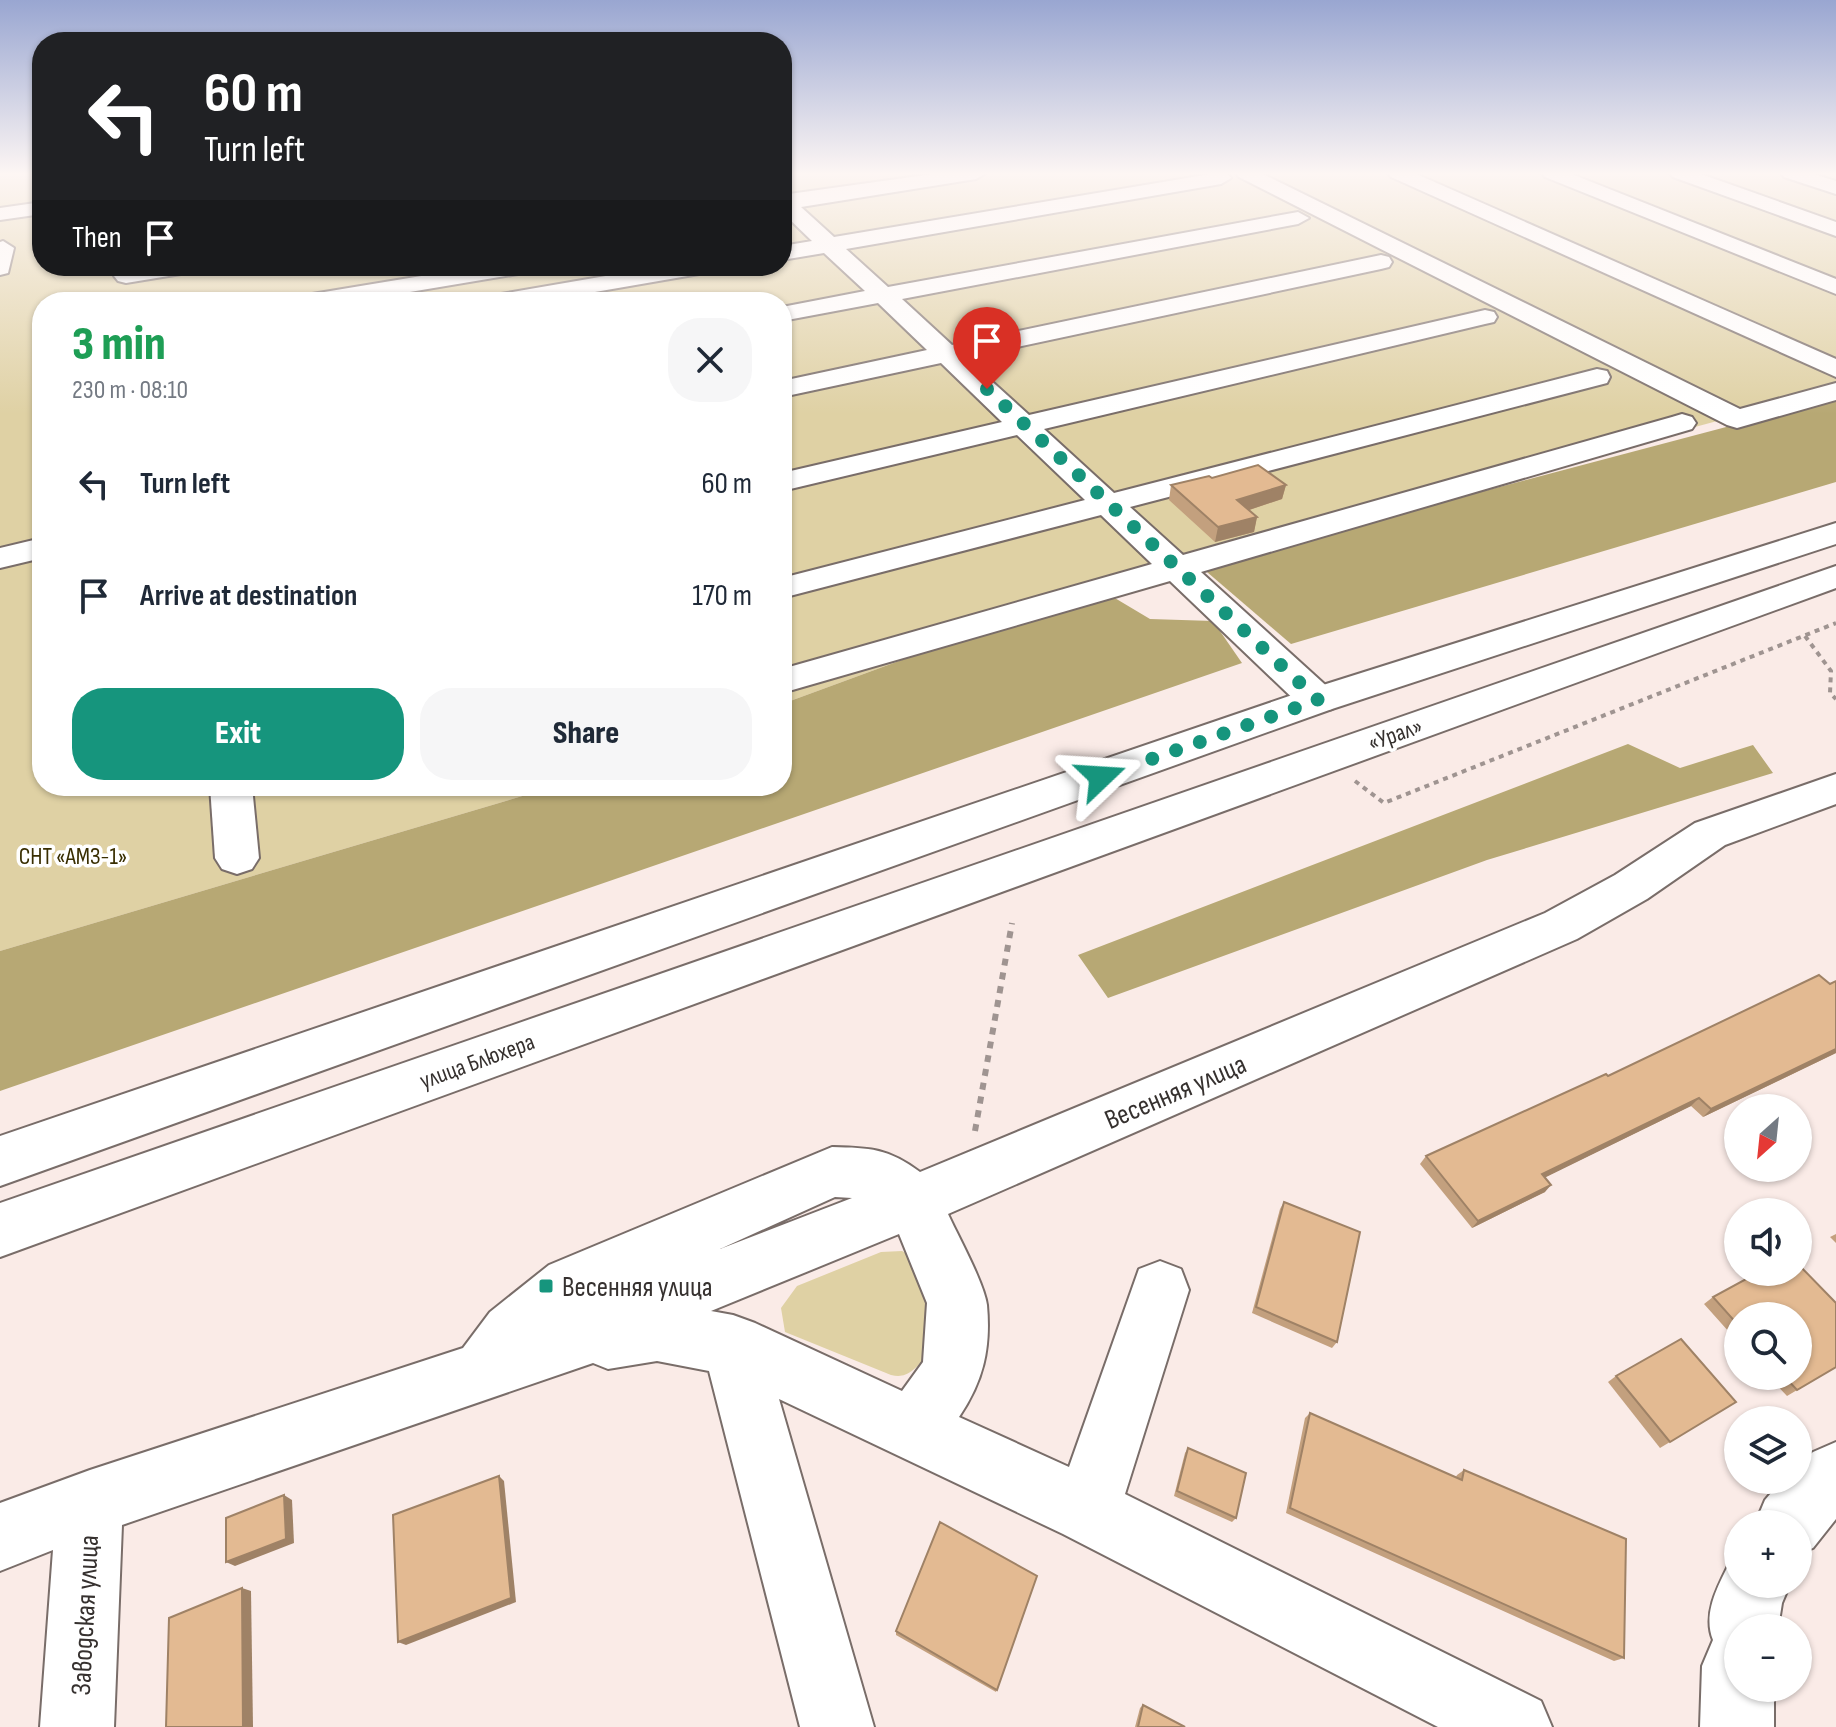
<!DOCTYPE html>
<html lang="en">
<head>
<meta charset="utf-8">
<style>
	body { margin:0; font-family:"Sofia Sans Condensed",sans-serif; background:#f6f6f7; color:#1f2937; height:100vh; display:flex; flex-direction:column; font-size:30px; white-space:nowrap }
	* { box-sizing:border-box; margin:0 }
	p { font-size:26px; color:#747a83 }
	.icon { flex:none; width:44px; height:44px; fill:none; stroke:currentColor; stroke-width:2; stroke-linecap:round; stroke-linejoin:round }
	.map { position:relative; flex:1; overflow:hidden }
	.side { position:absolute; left:32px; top:292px; width:760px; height:504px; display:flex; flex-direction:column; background:#fff; border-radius:32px; box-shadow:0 2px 6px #0004 }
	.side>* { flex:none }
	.guide { position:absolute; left:32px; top:32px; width:760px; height:244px; border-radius:32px; box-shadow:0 2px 6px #0004; background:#202124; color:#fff; overflow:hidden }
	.needle { width:52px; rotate:207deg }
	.buttons { position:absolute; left:1724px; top:1094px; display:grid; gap:16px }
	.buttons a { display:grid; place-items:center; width:88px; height:88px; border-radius:50%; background:#fff; box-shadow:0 2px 6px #0004; font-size:40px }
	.pin { position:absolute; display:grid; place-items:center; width:68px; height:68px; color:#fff; margin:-82px -34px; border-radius:50% 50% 50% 0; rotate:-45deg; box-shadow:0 0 8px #0007 }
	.pin .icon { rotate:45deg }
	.me { position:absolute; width:88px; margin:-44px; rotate:70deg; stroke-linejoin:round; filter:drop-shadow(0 0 6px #0008) }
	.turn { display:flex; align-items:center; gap:28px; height:168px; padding:0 40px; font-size:36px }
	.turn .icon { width:104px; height:104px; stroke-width:2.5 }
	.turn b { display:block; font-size:56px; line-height:68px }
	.then { display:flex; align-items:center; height:76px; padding:0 40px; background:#0003; gap:16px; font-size:30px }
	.round { display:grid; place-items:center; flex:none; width:84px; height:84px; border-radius:32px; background:#f6f6f7 }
	.head { display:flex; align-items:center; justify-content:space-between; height:136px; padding:0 40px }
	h1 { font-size:48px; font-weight:800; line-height:60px; color:#1e9e55 }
	.cta { display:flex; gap:16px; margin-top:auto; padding:16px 40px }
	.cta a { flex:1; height:92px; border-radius:32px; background:#16957d; color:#fff; font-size:32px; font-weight:800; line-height:92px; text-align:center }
	.cta a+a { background:#f6f6f7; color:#1f2937 }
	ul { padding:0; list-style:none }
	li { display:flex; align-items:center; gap:24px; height:112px; padding:0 40px }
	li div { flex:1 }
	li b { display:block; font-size:30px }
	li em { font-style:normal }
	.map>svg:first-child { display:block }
	.green { fill:#dfd1a4 }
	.forest { fill:#b7a874 }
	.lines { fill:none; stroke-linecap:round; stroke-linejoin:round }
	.minor-casing { stroke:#796d69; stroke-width:4 }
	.major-casing { stroke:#796d69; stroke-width:4 }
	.path-far1 { stroke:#9f9491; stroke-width:4; stroke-dasharray:5 5; stroke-linecap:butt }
	.path { stroke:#9f9491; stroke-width:6; stroke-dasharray:7 7; stroke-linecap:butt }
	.minor { fill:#fff; fill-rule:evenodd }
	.major { fill:#fff; fill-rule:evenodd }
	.wall { fill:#c3a07e }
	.shaded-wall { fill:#9f8266 }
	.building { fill:#e3ba92; stroke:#9f8266; stroke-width:2 }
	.route { stroke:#16957d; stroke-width:14; stroke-dasharray:0 25.2 }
	.poi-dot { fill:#16957d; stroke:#fff; stroke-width:3 }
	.labels { text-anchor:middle; stroke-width:7; stroke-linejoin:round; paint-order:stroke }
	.street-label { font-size:24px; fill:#36312f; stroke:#fff }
	.park-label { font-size:24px; fill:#392e01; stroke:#fff }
	.near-street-label { font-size:28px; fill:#36312f; stroke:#fff }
	.near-poi-label { font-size:28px; fill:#36312f; stroke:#fff; text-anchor:start }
</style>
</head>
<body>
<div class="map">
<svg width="1836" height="1727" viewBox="0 0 1836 1727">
	<rect width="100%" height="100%" fill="#faebe7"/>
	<g class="green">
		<polygon points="0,173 42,173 42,266 782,266 782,173 1836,173 1836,389 1098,588 782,704 782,302 42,302 42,786 556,786 0,951"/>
		<path d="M902,1251L915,1258C924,1291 947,1345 913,1370C905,1376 900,1377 891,1375L785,1332L781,1308L797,1286L881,1252Z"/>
	</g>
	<g class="forest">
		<polygon points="1836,398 1836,482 1291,644 1200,566"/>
		<polygon points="1098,588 1150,619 1213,621 1242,663 0,1091 0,951 556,786 782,786 782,704"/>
		<polygon points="1628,744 1680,768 1753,745 1773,773 1487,860 1108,998 1078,955"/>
	</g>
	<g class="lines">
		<defs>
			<g id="minor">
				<polygon points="940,173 986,173 976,179 801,207 834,237 1217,173 1228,174 1231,178 1221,184 846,249 888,287 1298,212 1309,218 1298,224 902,299 952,345 1381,255 1389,257 1392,262 1389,267 1381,269 966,358 1029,415 1485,310 1494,312 1497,317 1494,322 1485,324 1044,429 1114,493 1597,369 1607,371 1610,377 1607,383 1130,507 1183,555 1672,417 1682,414 1692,417 1696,423 1692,429 1201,572 1332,691 1337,700 1332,709 1318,712 1304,709 1170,581 782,693 782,669 1152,564 1101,515 782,598 782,578 1085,500 1017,435 782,491 782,473 1002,422 941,363 782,397 782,381 927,350 878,303 782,321 782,307 865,291 824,253 782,260 782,246 812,241 782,212 782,195"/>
				<polygon points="1236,173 1261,173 1740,409 1836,383 1836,400 1737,428 1727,425 1239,177"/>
				<polygon points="1388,173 1414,173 1836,359 1836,377 1391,177"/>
				<polygon points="1542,173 1569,173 1836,279 1836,294 1545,177"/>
				<polygon points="1670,173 1698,173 1836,222 1836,236 1673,177"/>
				<polygon points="1781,173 1810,173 1836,181 1836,194 1784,177"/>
				<polygon points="42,202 42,214 0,220 0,208"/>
				<polygon points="3,241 14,248 8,273 0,275 0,242"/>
				<polygon points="144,266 199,266 195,271 187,273 126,283 118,281 114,276 118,271"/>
				<polygon points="482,266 536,266 532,271 524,273 350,302 294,302 297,297 306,295"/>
				<polygon points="664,266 717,266 713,271 705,273 537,302 483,302 486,297 495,295"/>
				<polygon points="42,538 42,558 0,568 0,548"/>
				<path d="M1836,774V804L1725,845L1647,899L1577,939L948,1214C958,1236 984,1283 987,1305C991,1349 983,1382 959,1417L1069,1467L1139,1269L1160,1261L1181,1269L1189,1290L1125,1494L1541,1701L1552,1727H1438L1063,1534L779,1399L874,1727H800L709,1371L657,1361L608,1369L593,1363L122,1525L114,1727H40L53,1550L0,1571V1503L90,1470L463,1348L490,1312L549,1265L832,1147C871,1148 887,1148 920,1172L1545,913L1615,875L1695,823ZM835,1197L852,1198L720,1249ZM899,1234L927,1303L923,1362L902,1391L755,1323L733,1315L711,1311Z"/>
				<polygon points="210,786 252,786 259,858 252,869 237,874 222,869 215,858"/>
				<polygon points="1836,1442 1836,1519 1813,1548 1798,1554 1798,1524 1755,1524 1765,1500 1782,1480 1798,1480 1798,1465 1813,1452"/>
				<path d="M1738,1556V1584H1790L1782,1603L1778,1628H1738V1688H1774V1727H1700L1702,1666L1713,1640C1702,1613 1719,1584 1731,1560Z"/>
			</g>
			<g id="major">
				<polygon points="1836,523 1836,544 1332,709 0,1186 0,1136 1304,691"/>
				<polygon points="1836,566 1836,588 0,1257 0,1203"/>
			</g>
		</defs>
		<use href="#minor" class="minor-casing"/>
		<use href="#major" class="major-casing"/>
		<g class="path-far1">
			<polyline points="1805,636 1831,671 1830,693 1836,699"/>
			<polyline points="1355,781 1384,803 1836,623"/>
		</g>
		<polyline class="path" points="975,1131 1012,923"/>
		<use href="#minor" class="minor"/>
		<use href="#major" class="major"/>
	</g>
	<g class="wall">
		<polygon points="1212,478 1286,485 1282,499 1249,510 1257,517 1254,532 1215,542 1169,500 1171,485"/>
		<polygon points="1836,1053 1703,1117 1691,1106 1545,1177 1545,1192 1472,1228 1420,1164 1426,1156 1608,1076"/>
		<polygon points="1284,1202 1337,1342 1332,1348 1252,1313 1280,1209"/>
		<polygon points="1836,1234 1836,1243 1830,1237"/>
		<polygon points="1713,1297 1836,1367 1787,1396 1768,1376 1798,1376 1738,1316 1738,1342 1704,1304"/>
		<polygon points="1616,1376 1736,1402 1660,1448 1608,1382"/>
		<polygon points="1310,1413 1456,1477 1457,1475 1464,1470 1624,1658 1614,1661 1286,1513 1305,1418"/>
		<polygon points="1188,1448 1236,1518 1232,1522 1174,1496 1185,1453"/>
		<polygon points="1037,1576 996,1692 896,1635 896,1631"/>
		<polygon points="1143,1705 1185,1727 1135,1727 1140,1708"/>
	</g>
	<g class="shaded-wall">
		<polygon points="1286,485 1282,499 1234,515 1237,500"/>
		<polygon points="1257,517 1254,532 1215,542 1218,527"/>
		<polygon points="1836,1049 1836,1053 1703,1117 1711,1109"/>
		<polygon points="1699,1098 1691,1106 1536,1182 1542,1174"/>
		<polygon points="1551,1185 1545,1192 1472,1228 1478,1221"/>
		<polygon points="499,1476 504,1481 516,1602 406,1645 398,1642"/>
		<polygon points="284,1495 292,1500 294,1543 235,1566 226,1562"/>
		<polygon points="242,1588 251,1591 253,1727 243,1727"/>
	</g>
	<g class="building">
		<polygon points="1258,465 1286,485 1237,500 1257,517 1218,527 1171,485 1209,476 1212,478"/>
		<polygon points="1819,975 1830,984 1836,981 1836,1049 1711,1109 1699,1098 1542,1174 1551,1185 1478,1221 1426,1156 1606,1074 1608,1076"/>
		<polygon points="1284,1202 1360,1232 1337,1342 1256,1307"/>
		<polygon points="1798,1264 1836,1303 1836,1367 1797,1390 1784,1376 1798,1376 1798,1316 1738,1316 1738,1325 1713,1297 1759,1272 1798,1272"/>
		<polygon points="1681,1339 1736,1402 1670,1442 1616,1376"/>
		<polygon points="1310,1413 1462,1480 1464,1470 1626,1539 1624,1658 1290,1508"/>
		<polygon points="1188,1448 1246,1473 1236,1518 1177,1491"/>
		<polygon points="499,1476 511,1598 398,1642 393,1515"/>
		<polygon points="284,1495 286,1539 226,1562 226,1518"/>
		<polygon points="940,1522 1037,1576 997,1690 896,1631"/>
		<polygon points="242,1588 243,1727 166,1727 169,1618"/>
		<polygon points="1143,1705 1185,1727 1138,1727"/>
	</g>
	<linearGradient id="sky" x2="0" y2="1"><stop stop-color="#99a6d1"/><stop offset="0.42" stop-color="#fdf6f4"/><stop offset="1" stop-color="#fdf6f4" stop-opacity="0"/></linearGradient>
	<rect width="1836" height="414" fill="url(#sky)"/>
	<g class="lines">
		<polyline class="route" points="987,389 1318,700 1101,777"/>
	</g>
	<rect class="poi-dot" x="538" y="1278" width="16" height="16" rx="4"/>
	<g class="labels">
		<g class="street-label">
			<text transform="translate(1395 734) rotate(-20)" y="8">«Урал»</text>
			<text transform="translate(477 1061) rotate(-20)" y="8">улица Блюхера</text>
		</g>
		<g class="park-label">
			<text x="73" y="864">СНТ «АМЗ-1»</text>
		</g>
		<g class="near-street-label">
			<text transform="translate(1175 1091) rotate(-23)" y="10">Весенняя улица</text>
			<text transform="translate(84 1615) rotate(-87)" y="10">Заводская улица</text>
		</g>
		<g class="near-poi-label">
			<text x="562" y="1296">Весенняя улица</text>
		</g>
	</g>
</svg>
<div class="buttons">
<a><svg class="needle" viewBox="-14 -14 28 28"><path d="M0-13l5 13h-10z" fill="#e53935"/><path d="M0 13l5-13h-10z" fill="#747a83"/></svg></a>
<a><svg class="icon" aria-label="sound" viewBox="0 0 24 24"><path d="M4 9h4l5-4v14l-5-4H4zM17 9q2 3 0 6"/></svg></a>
<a><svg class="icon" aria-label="search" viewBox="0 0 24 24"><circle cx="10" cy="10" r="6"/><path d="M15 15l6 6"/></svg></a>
<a><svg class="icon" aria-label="layers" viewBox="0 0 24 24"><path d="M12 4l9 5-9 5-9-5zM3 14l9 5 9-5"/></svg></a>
<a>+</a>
<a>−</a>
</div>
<div class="pin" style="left:987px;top:389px;background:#d93025"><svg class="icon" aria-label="arrive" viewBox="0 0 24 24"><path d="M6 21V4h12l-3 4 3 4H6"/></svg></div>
<svg class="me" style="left:1101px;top:777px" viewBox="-20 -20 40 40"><path d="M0-17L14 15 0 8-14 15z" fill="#16957d" stroke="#fff" stroke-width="4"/></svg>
<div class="guide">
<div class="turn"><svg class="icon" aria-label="left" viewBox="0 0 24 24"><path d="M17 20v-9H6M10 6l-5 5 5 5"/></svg><div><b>60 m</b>Turn left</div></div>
<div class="then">Then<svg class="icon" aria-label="arrive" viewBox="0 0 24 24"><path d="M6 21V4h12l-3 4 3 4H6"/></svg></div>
</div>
<section class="side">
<div class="head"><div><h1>3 min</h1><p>230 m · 08:10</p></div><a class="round"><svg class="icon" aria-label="close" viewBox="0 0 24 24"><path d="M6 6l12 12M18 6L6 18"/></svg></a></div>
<ul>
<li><svg class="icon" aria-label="left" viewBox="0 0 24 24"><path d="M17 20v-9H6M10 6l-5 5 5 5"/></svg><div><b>Turn left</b></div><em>60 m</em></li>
<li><svg class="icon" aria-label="arrive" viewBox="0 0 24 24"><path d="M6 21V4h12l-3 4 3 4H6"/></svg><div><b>Arrive at destination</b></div><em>170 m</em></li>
</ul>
<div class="cta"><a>Exit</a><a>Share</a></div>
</section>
</div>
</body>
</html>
